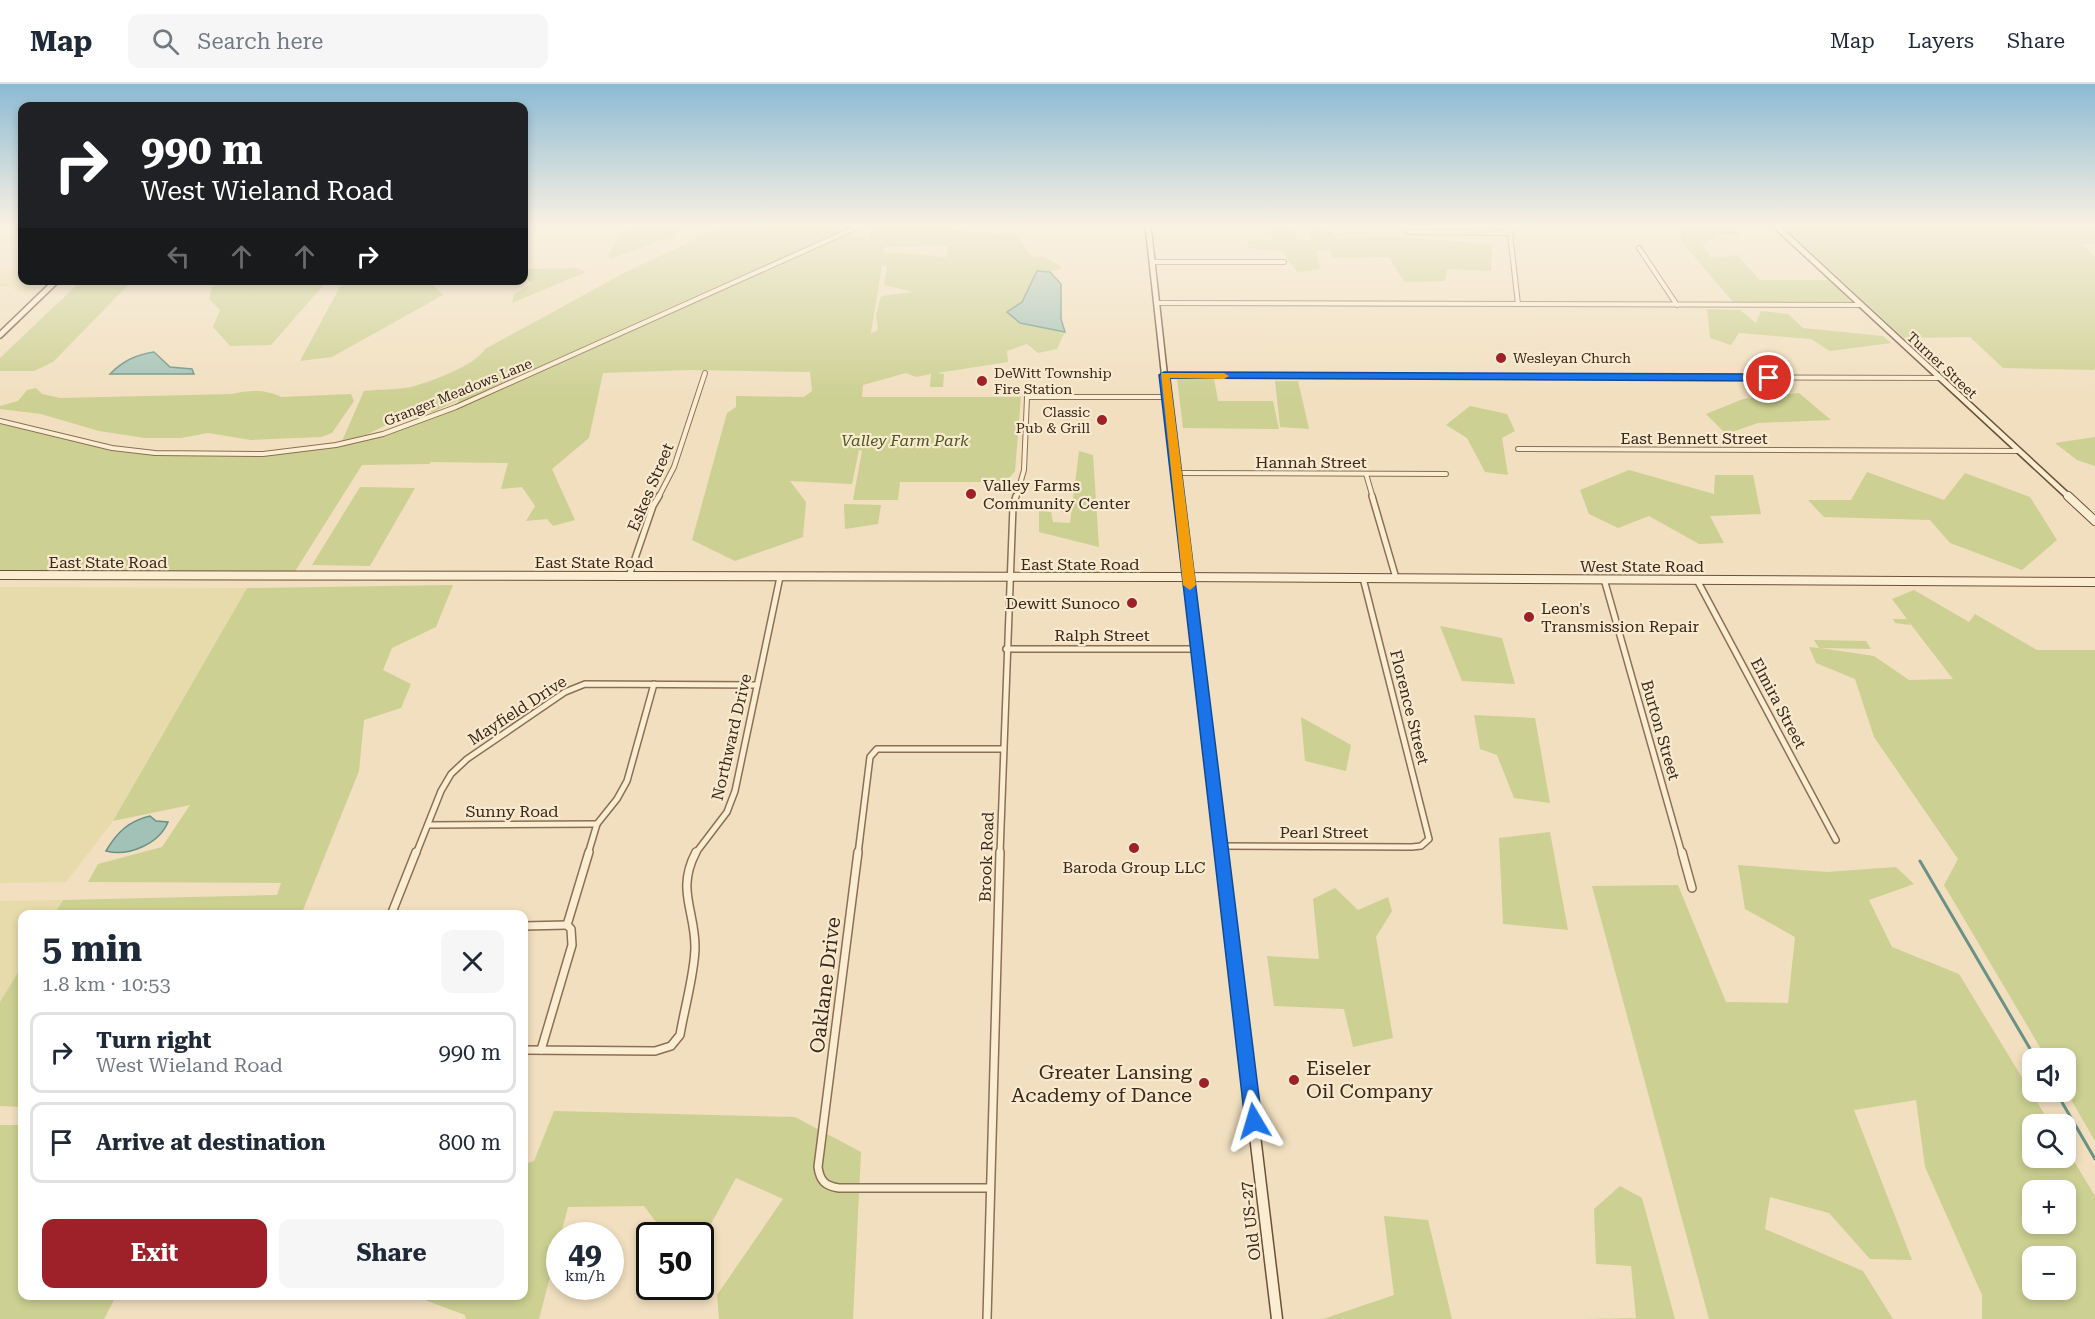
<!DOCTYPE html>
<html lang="en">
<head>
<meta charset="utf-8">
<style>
	body { margin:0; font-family:"Roboto Serif",serif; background:#f6f6f7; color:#1f2937; height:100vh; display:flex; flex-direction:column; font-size:22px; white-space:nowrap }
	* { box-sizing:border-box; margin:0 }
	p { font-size:20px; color:#747a83 }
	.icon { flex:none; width:33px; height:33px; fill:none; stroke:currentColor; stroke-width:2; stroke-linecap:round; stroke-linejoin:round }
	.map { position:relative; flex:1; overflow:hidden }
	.drawer { position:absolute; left:18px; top:826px; width:510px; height:390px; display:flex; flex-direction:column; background:#fff; border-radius:12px; box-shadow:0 3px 9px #0003 }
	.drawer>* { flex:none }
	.hud { position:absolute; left:18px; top:18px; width:510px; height:183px; border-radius:12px; box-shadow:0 3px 9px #0003; background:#202124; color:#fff; overflow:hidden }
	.buttons { position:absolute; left:2022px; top:964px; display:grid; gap:12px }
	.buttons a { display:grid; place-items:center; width:54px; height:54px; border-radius:12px; background:#fff; box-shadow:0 3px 9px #0003; font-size:30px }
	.speed { position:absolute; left:546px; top:1138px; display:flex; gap:12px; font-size:30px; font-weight:700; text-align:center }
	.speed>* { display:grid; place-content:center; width:78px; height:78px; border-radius:50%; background:#fff; box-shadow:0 3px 9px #0003; line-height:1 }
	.speed small { font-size:15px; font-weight:400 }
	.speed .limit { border:3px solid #111; border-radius:9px; background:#fff; color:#111 }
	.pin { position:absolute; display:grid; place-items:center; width:51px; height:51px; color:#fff; margin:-26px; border:3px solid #fff; border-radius:50%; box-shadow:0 2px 6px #0007 }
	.me { position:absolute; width:66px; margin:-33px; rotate:353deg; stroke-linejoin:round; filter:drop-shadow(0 0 4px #0008) }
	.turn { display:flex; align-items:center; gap:21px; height:126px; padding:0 24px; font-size:27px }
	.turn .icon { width:78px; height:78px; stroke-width:2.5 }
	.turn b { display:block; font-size:42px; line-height:51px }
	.lanes { display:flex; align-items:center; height:57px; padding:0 24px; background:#0003; justify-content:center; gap:30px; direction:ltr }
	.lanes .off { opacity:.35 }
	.round { display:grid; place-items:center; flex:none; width:63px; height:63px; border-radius:12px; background:#f6f6f7 }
	.headline { display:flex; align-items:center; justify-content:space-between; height:102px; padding:0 24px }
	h1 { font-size:36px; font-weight:700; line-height:45px }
	.primary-button { display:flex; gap:12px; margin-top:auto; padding:12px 24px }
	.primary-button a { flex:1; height:69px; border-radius:12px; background:#9e2129; color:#fff; font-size:24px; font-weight:700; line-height:69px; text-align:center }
	.primary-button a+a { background:#f6f6f7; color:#1f2937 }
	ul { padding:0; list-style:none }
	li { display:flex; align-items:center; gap:18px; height:81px; margin:0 12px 9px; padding:0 12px; border:3px solid #e0e1e3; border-radius:12px }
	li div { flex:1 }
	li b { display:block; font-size:22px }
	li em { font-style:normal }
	header { display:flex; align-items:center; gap:36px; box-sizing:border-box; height:84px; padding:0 30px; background:#fff; border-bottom:2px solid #e0e1e3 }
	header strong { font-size:28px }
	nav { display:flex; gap:33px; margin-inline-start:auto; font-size:21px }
	.search { width:420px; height:54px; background:#f6f6f7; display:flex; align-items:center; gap:15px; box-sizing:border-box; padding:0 21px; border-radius:12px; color:#747a83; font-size:22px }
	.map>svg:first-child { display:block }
	.farmland { fill:#e7dbab }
	.green { fill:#ccd092; fill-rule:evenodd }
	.water { fill:#a2c2b7; stroke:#699185; stroke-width:1.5 }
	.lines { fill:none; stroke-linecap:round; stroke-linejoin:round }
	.stream { stroke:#699185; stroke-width:3 }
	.street-far2-casing { stroke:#8b6f56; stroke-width:6 }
	.street-far1-casing { stroke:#8b6f56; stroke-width:8 }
	.street-casing { stroke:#8b6f56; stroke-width:10 }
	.secondary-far2-casing { stroke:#6d5039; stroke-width:8 }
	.secondary-far1-casing { stroke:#6d5039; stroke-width:10 }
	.secondary-casing { stroke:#6d5039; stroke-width:13 }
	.street-far2 { stroke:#fbedd2; stroke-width:4 }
	.street-far1 { stroke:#fbedd2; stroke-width:5 }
	.street { stroke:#fbedd2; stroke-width:7 }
	.secondary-far2 { stroke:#fbedd2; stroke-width:5 }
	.secondary-far1 { stroke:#fbedd2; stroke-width:8 }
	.secondary { stroke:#fbedd2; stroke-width:10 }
	.route { fill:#1a73e8; stroke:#114b97; stroke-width:1.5 }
	.slow { fill:#f59e0b }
	.poi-dot { fill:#9e2129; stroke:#f8eacf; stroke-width:2 }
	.labels { text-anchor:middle; stroke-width:4.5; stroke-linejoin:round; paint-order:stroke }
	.far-poi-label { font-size:14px; fill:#39281b; stroke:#f8eacf; text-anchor:start }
	.far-street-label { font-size:14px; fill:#39281b; stroke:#f8eacf }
	.street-label { font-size:16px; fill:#39281b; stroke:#f8eacf }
	.park-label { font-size:16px; font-style:italic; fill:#4c5720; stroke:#f8eacf }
	.poi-label { font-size:16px; fill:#39281b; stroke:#f8eacf; text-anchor:start }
	.near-street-label { font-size:20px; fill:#39281b; stroke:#f8eacf }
	.near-poi-label { font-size:20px; fill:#39281b; stroke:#f8eacf; text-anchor:start }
</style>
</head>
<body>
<header>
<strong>Map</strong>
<div class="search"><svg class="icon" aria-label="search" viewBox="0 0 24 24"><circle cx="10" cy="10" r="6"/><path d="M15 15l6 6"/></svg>Search here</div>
<nav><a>Map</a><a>Layers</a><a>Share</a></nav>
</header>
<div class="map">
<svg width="2095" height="1235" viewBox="0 0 2095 1235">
	<rect width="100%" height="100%" fill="#f1dfbf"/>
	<g class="farmland">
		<polygon points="0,187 22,187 22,196 49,197 38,205 20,208 9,203 0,203"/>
		<polygon points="0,503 247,504 113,737 66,798 0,799"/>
		<polygon points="63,816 54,831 22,831 22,882 0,918 0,817"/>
	</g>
	<g class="green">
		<polygon points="641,141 683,141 672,152 611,175 607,172 623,148"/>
		<path d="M726,141H816L830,145H844L839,148L858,154H869L870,143H930L1005,151L1016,150L1033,174L1044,172L1063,184L1050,188L1037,187L1022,218L1020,239L1065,248L1057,265L1038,269L1027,260L1007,267L1008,278L937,289L944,290L943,303H930L931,290L916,293L906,289L863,301L862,313H1021L1015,387L1006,398H900L898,416H853L862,367L859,366L852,400L790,397L806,418L803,453L735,477L692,456L727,329L736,323V312L804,313L812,307L810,288L690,286L603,289L589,354L552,385L575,436L553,442L547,435L526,437L535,422L522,403L501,405L508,379L431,378L429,380L362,381L292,492L0,491V337L97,361L155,369L263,370L336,361L383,350L456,323L459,316L433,328L410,329L366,351L342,357L364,307C379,305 397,306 411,303C430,298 476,281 485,265L624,189ZM947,162V173L883,168L885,163ZM882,181L887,183L884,201L913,208L881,212L876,231L878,246L871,249Z"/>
		<polygon points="1665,141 1737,141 1739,151 1718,149 1702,161 1711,174 1737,171 1760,196 1830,196 1852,219 1733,218 1681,157 1681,147"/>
		<polygon points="1782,141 2095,141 2095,160 2082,160 2095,173 2095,284 2094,286 2003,284 1970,253 1904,254"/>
		<polygon points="1270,144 1292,146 1298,156 1312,156 1309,145 1331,147 1337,155 1406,154 1492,160 1491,187 1447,185 1445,197 1404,198 1389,173 1333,174 1330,166 1316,167 1320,185 1297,188 1282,167 1247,164 1248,157 1279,156 1273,156"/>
		<polygon points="577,184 586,188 512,219 514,210 533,199 524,194 526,185"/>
		<polygon points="130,197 131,198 53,278 34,287 0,287 0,274 81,197"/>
		<polygon points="214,197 214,196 327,197 271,261 230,262 213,243 220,226 209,215"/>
		<polygon points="343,197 429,197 443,211 332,273 300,277"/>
		<polygon points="1707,225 1740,226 1756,239 1761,227 1788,230 1803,244 1883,252 1891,259 1830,267 1811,255 1739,249 1731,261 1710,254"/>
		<polygon points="1177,294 1214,294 1218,317 1273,317 1279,345 1183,344"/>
		<polygon points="1275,297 1298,297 1309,345 1280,343"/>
		<path d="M36,304L42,310L60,314L232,310C249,306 266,305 281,313L351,310L354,317L332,349L321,353L251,356L208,349L181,354H145L99,347L41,330L0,325V322L18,317L27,306Z"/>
		<polygon points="1799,309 1831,336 1758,339 1726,350 1706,330 1743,315"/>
		<polygon points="1470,322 1507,330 1515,347 1502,354 1508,391 1485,388 1467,354 1446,341"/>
		<polygon points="2095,353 2095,382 2077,376 2055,359"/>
		<polygon points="1079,367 1093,371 1099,463 1039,448 1039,426 1051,428 1053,438 1070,439"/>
		<polygon points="1629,386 1714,410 1715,391 1753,391 1761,430 1710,432 1724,459 1699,460 1649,432 1618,444 1589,430 1580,406"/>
		<polygon points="1867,388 1944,416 1965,389 2030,413 2057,456 2022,486 1950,459 1930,436 1824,433 1808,416 1851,416"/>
		<polygon points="360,403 415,404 370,482 312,481"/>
		<polygon points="844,420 881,421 878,440 845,445"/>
		<polygon points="453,501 436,543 392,564 383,586 411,600 401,624 364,636 359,687 301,831 54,831 63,816 277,811 281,799 88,798 98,780 162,763 190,721 113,737 247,504"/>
		<polygon points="1914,506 1969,538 1975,530 2037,566 2095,566 2095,1057 2066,1007 2066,975 2047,975 1944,801 1958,775 1874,653 1855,595 1816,579 1809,563 1819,564 1814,556 1866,557 1871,565 1820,564 1874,572 1909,596 1953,595 1909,538 1910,541 1895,539 1893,535 1907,535 1892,515"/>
		<polygon points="1440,542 1502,554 1515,600 1462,597"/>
		<polygon points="1474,631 1535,634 1550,719 1514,714 1497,671 1480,665"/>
		<polygon points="1301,633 1351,661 1346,687 1305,677"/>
		<polygon points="1550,748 1568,846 1503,840 1499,754"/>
		<path d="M1738,781L1827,788L1896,783L1914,800L1869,816L1892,863L1959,890L2051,1041H2032V1074H2066V1064L2095,1112V1235H1982V1211L1925,1083L1916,1016L1854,1026L1912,1176L1870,1175L1829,1129L1770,1113L1765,1145L1863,1187L1893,1235H1709L1592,802L1678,801L1726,918L1788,919L1795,853L1745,825ZM2032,1107H2066V1140H2032ZM2032,1173H2066V1206H2032Z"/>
		<polygon points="1335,804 1358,826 1388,813 1392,827 1376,853 1393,954 1353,963 1344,925 1274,922 1267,872 1319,875 1313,815"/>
		<polygon points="22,882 22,1023 0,1022 0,918"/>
		<polygon points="554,1027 795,1033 861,1068 853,1235 719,1235 717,1211 783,1115 736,1094 701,1158 700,1152 667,1152 644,1122 568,1123 539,1235 466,1235 465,1231 414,1212 524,1212 524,1080 534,1077"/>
		<polygon points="0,1041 22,1041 22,1212 116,1212 104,1235 0,1235"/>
		<polygon points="1620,1102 1642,1114 1675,1235 1586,1235 1636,1234 1631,1182 1596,1180 1594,1125"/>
		<polygon points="1384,1132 1428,1136 1452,1235 1323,1235 1394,1211"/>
	</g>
	<g class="water">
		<polygon points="1037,187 1050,188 1061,200 1061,235 1065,248 1020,239 1007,228 1022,218"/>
		<path d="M154,268L170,283L192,285L194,290H110C123,277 135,271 154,268Z"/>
		<path d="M150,732L156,737L168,738C159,760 128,773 106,767C117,748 129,737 150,732Z"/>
	</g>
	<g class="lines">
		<g class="stream">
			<polyline points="1920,777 2036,975"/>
			<polyline points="2056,1008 2095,1075"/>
		</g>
		<defs>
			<g id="street-far2">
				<polyline points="1509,141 1518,220"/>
				<polyline points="1409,148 1511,149"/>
				<polyline points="1639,164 1677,221"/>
				<polyline points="1152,178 1284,178"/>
				<polyline points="1157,219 1860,221"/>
				<polyline points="1164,291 1939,294"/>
				<polyline points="0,337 112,364 155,369 263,370 336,361 383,350 456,323 862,141"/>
				<polyline points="1518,365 2018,367"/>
				<polyline points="1176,389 1446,390"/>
				<polyline points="1366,390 1373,414"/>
				<polyline points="658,414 674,383 705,289"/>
				<polyline points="1016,414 1024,386 1027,313 1167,313"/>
			</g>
			<g id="street-far1">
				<polyline points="1372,412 1396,494"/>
				<polyline points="629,492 653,422 659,412"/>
				<polyline points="1604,495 1682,770"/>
				<polyline points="1697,496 1836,756"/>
				<polyline points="1006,565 1197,565"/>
				<polyline points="428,741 597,740"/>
				<polyline points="1221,762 1412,763 1421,762 1429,755 1363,494"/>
				<polyline points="416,770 441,707 451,690 467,675 565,608 585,600 757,601"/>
				<polyline points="588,770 597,740 617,715 627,697 654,600"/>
				<polyline points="695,770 727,728 735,707 780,493"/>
				<polyline points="858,770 870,673 877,665 1003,665"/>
				<polyline points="1000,770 1013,422 1016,412"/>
			</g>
			<g id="street">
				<path d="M858,768L818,1083C820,1097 825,1102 839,1104H990"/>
				<polyline points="1682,768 1692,804"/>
				<polyline points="391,831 416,768"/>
				<polyline points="524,842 567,841"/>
				<path d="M524,966L655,967L671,962L680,951C684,926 695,888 695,863C695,826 676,806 696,768"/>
				<polyline points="541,966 572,861 571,845 567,841 589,768"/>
				<polyline points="987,1235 1000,768"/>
			</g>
			<g id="secondary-far2">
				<polyline points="1148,141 1178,414"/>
				<polyline points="1775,141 2070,414"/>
				<polyline points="0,251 57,196"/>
			</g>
			<g id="secondary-far1">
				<polyline points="1178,412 1221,770"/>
				<polyline points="2068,412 2095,437"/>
				<polyline points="0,491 1173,493 2095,498"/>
			</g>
			<polyline id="secondary" points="1221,768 1277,1235"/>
		</defs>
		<use href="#street-far2" class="street-far2-casing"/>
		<use href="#street-far1" class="street-far1-casing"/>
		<use href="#street" class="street-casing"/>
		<use href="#secondary-far2" class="secondary-far2-casing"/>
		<use href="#secondary-far1" class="secondary-far1-casing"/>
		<use href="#secondary" class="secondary-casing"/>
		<use href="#street-far2" class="street-far2"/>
		<use href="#street-far1" class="street-far1"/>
		<use href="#street" class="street"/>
		<use href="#secondary-far2" class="secondary-far2"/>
		<use href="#secondary-far1" class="secondary-far1"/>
		<use href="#secondary" class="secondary"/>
	</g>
	<linearGradient id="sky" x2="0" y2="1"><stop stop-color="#8cbad4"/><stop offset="0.45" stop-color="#f9f1e2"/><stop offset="1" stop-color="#f9f1e2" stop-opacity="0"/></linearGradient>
	<rect width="2095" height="314" fill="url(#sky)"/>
	<polygon class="route" points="1164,288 1769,290 1775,294 1769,297 1170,294 1262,1037 1260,1043 1254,1046 1247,1043 1245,1037 1159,291"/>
	<polygon class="slow" points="1161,289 1224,289 1229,292 1224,295 1170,294 1196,501 1190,506 1183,501"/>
	<g class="poi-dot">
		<circle cx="1501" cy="274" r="6"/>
		<circle cx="982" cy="297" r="6"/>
		<circle cx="1102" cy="336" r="6"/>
		<circle cx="971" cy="410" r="6"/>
		<circle cx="1132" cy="519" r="6"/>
		<circle cx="1529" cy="533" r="6"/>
		<circle cx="1134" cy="764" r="6"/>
		<circle cx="1294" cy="996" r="6"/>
		<circle cx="1204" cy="999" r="6"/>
	</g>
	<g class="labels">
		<g class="far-poi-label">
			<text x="1513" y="279">Wesleyan Church</text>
			<text x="994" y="294">DeWitt Township<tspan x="994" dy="16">Fire Station</tspan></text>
			<text x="1090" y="333" text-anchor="end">Classic<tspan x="1090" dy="16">Pub &amp; Grill</tspan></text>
		</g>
		<g class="far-street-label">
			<text transform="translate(1942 281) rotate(43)" y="5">Turner Street</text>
			<text transform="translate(458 308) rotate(-22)" y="5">Granger Meadows Lane</text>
		</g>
		<g class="street-label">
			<text x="1694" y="360">East Bennett Street</text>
			<text x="1311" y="384">Hannah Street</text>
			<text transform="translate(650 403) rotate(-67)" y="6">Eskes Street</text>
			<text x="108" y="484">East State Road</text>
			<text x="594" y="484">East State Road</text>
			<text x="1080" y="486">East State Road</text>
			<text x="1642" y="488">West State Road</text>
			<text x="1102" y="557">Ralph Street</text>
			<text transform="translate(1779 619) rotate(62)" y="6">Elmira Street</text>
			<text transform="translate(1410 623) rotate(76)" y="6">Florence Street</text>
			<text transform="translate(517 626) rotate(-33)" y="6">Mayfield Drive</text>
			<text transform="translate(1661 646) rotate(74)" y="6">Burton Street</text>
			<text transform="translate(731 653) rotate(-77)" y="6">Northward Drive</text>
			<text x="512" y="733">Sunny Road</text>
			<text x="1324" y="754">Pearl Street</text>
			<text transform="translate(986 773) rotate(-88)" y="6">Brook Road</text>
			<text transform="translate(1250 1137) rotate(-97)" y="6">Old US-27</text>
		</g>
		<g class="park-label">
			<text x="905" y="362">Valley Farm Park</text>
		</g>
		<g class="poi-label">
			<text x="983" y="407">Valley Farms<tspan x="983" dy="18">Community Center</tspan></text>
			<text x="1120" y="525" text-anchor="end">Dewitt Sunoco</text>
			<text x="1541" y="530">Leon's<tspan x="1541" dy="18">Transmission Repair</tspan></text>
			<text x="1134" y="789" text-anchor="middle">Baroda Group LLC</text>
		</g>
		<g class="near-street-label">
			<text transform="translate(825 901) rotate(-83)" y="7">Oaklane Drive</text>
		</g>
		<g class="near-poi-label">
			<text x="1306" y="991">Eiseler<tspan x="1306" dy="23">Oil Company</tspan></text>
			<text x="1192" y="995" text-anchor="end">Greater Lansing<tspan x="1192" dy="23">Academy of Dance</tspan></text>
		</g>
	</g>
</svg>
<div class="buttons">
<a><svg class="icon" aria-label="sound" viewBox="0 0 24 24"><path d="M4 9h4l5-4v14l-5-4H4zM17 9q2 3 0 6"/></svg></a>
<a><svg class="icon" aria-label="search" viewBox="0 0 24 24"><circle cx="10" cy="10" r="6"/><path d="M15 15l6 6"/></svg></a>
<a>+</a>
<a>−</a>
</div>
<div class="speed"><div>49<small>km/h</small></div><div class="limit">50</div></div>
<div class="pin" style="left:1769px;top:294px;background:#d93025"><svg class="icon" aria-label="arrive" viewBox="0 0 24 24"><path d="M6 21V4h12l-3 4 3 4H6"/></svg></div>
<svg class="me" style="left:1254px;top:1037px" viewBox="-20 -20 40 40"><path d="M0-17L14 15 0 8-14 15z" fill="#1a73e8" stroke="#fff" stroke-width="4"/></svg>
<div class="hud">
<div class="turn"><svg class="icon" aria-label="right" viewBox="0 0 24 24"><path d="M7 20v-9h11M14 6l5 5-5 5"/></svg><div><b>990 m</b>West Wieland Road</div></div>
<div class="lanes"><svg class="icon off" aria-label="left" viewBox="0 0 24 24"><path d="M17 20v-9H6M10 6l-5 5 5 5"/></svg><svg class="icon off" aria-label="ahead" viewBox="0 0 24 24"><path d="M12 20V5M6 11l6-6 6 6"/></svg><svg class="icon off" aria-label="ahead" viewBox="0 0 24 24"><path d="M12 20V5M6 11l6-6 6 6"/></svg><svg class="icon" aria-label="right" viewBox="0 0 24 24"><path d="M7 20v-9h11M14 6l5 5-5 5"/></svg></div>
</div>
<section class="drawer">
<div class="headline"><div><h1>5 min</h1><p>1.8 km · 10:53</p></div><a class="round"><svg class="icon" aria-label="close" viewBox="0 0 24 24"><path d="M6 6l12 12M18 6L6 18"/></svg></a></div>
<ul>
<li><svg class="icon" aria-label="right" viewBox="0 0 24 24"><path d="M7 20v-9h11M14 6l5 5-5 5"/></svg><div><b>Turn right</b><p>West Wieland Road</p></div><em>990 m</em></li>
<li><svg class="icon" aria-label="arrive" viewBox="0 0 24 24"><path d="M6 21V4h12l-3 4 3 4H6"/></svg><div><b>Arrive at destination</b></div><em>800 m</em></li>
</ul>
<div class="primary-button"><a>Exit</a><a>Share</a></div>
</section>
</div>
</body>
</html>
